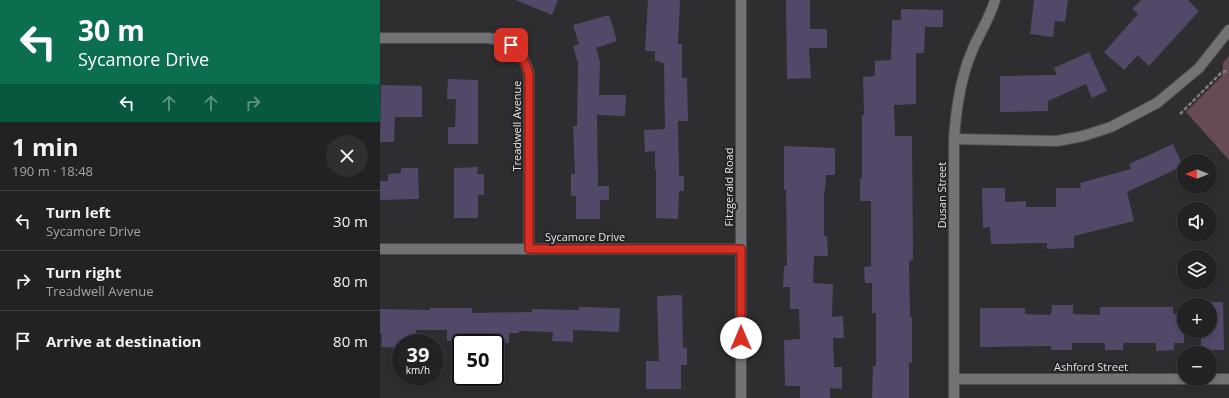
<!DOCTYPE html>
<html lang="en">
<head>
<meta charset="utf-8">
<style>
	body { margin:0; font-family:"Open Sans",sans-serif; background:#2e2f30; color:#f1f3f6; height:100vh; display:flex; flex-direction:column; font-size:15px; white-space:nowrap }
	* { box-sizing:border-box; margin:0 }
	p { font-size:13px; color:#a2a4a6 }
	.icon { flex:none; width:22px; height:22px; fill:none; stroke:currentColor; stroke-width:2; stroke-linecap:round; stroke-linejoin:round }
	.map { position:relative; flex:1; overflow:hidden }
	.side { display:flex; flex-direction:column; background:#222223; width:380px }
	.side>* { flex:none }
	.top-card { background:#0b6e4f; color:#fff; overflow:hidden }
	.needle { width:26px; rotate:270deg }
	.controls { position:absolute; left:797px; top:154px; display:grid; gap:8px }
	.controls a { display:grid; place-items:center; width:40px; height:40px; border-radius:50%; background:#222223; box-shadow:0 2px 6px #0003,0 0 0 1px #3f3f41; font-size:20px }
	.speed { position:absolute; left:12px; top:334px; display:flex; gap:8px; font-size:20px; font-weight:700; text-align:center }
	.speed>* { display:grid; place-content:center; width:52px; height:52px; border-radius:50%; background:#222223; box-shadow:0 2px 6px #0003,0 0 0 1px #3f3f41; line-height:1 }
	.speed small { font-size:10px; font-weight:400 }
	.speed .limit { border:2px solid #111; border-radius:6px; background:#fff; color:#111 }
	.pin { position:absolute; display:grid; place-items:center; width:34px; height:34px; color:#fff; margin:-17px; border-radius:8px; box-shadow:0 2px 6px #0006 }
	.me { position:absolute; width:44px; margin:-22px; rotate:0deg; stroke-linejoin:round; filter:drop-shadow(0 0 3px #0008) }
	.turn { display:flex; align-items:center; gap:14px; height:84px; padding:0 12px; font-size:18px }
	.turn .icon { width:52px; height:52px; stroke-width:2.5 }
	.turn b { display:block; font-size:28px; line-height:34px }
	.lanes { display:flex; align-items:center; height:38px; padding:0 12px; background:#0003; justify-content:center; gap:20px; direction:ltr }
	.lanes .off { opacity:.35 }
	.round { display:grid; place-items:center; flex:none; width:42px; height:42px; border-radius:21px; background:#2e2f30 }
	.summary { display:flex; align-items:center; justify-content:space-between; height:68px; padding:0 12px }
	h1 { font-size:24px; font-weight:700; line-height:30px }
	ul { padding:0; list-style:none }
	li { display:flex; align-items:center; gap:12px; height:60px; padding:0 12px; border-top:1px solid #3f3f41 }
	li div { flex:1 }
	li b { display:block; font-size:15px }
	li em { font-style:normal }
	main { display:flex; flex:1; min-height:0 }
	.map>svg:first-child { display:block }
	.green { fill:#664a54 }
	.building { fill:#524969 }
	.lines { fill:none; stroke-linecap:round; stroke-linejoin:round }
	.street-casing { stroke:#4c4a4c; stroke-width:12 }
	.secondary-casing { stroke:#4c4a4c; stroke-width:12 }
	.path { stroke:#7e7d7e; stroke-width:2.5; stroke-dasharray:4 2; stroke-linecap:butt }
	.street { stroke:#737274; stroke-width:10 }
	.secondary { stroke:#737274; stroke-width:10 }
	.route-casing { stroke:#8d1f18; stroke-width:10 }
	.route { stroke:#d93025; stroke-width:7 }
	.labels { text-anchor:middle; stroke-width:4; stroke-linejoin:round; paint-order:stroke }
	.street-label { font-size:11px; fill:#e3e2e3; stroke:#252325 }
</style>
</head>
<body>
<main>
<section class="side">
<div class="top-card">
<div class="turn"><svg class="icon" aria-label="left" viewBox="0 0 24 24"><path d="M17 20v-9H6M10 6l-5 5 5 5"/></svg><div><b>30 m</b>Sycamore Drive</div></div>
<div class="lanes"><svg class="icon" aria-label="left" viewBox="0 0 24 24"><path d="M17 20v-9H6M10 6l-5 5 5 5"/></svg><svg class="icon off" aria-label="ahead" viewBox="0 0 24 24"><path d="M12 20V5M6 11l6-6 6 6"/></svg><svg class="icon off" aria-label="ahead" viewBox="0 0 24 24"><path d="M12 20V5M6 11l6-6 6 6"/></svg><svg class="icon off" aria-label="right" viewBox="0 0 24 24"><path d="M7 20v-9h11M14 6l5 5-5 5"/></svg></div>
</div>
<div class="summary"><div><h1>1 min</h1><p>190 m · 18:48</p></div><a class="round"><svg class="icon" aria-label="close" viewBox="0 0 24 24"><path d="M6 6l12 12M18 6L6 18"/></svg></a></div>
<ul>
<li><svg class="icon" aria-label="left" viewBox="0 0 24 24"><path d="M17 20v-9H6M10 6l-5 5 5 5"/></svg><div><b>Turn left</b><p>Sycamore Drive</p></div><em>30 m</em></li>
<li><svg class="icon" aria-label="right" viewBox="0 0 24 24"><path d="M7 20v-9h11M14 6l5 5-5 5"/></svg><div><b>Turn right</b><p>Treadwell Avenue</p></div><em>80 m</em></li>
<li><svg class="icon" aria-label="arrive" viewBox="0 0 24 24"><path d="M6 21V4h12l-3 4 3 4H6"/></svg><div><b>Arrive at destination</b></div><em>80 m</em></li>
</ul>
</section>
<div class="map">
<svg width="849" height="398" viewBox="0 0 849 398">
	<rect width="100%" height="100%" fill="#2e2d2f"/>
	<polygon class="green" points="849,56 849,160 806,112 842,76 843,63"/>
	<g class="building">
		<polygon points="136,0 178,0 172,15"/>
		<polygon points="268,0 300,0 298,44 302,44 302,78 307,78 308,121 298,121 299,176 304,176 304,191 299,191 298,219 276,218 276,170 275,170 275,151 265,152 264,130 285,129 284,63 280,63 280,61 275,61 275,51 265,51"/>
		<polygon points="406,0 430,0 430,29 447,29 447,48 429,48 431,78 407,79"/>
		<polygon points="654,0 688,0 685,22 675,21 673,37 650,34"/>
		<polygon points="761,0 808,0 819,11 769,66 758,55 744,70 724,52 758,14 752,9"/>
		<polygon points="521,9 563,10 563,27 545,27 544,53 536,53 536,104 514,105 515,136 532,136 533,260 529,261 530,317 532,317 532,363 529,363 529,398 492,398 493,366 496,366 496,313 492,313 492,283 485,283 484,267 491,266 491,201 480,201 480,178 482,178 482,115 484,115 483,77 495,76 495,61 511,60 512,20 521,20"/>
		<polygon points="229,15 237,41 216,48 220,62 219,95 246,95 245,116 217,115 218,186 229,186 229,200 220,200 220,219 196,219 196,196 191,196 191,174 195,174 193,126 197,126 198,63 193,46 199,44 193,25"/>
		<polygon points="709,52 727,91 712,98 706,84 668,101 668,111 620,112 620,76 677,75 674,68"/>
		<polygon points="68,79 98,80 98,144 68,144 68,127 75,127 76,99 67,99"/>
		<polygon points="1,85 42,86 42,117 15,117 14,142 0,142"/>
		<polygon points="793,144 803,166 747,192 754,221 694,236 694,248 667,249 667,243 611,244 610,227 603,228 602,188 625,188 625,202 646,201 646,207 676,207 676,188 701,188 700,183 751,169 749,164"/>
		<polygon points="404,146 455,148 455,175 446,175 445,191 444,191 444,236 447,236 448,256 434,256 433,283 453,284 452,317 463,316 464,338 453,338 454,367 462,367 462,389 450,388 450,398 420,398 420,386 405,386 404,340 420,339 419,309 410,309 410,287 403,287 404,266 407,266 406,190 404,190"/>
		<polygon points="98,167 97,174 104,174 104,195 98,195 98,218 74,218 74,168"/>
		<polygon points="21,168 38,168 39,199 0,200 0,181 8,181 8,174 21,173"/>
		<polygon points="302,295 303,348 307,348 307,365 301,365 301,389 266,389 266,361 279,361 277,296"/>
		<polygon points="830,302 843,302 844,350 821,350 821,331 830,331"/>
		<polygon points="672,305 693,305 693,314 720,315 720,307 793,307 793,314 804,314 804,343 794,343 794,350 776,351 776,343 743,343 743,350 725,350 725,343 692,343 692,350 671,350 671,346 600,347 600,308 645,308 645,314 671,315"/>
		<polygon points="199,307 240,308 239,332 193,330 193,342 172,341 173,332 139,331 139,333 129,333 129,343 99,343 99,341 67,341 67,330 36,330 36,343 21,343 21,348 1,347 2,334 0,334 0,309 50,310 50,308 92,308 92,313 152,312 152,309 199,310"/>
	</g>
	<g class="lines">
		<defs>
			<g id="street">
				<path d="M0,38H108C131,41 143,51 149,74V249"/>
				<polyline points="574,139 677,141 703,136 731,127 777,103 819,68 849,30"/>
				<polyline points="574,379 849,379"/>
				<path d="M574,398V139C576,109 580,79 592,51C599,34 610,18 615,0"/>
			</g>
			<g id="secondary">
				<polyline points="361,0 361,398"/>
				<polyline points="0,249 361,249"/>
			</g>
		</defs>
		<use href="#street" class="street-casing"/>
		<use href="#secondary" class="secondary-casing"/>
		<polyline class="path" points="800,114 841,73 846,71 849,72"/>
		<use href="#street" class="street"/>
		<use href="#secondary" class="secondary"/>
	</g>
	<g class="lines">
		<defs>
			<path id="route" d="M131,45C141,54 146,62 149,74V249H361V338"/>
		</defs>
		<use href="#route" class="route-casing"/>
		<use href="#route" class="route"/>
	</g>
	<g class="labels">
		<g class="street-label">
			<text transform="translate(137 126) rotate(-90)" y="4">Treadwell Avenue</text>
			<text transform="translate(349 187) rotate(-90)" y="4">Fitzgerald Road</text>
			<text transform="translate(562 195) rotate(-90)" y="4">Dusan Street</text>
			<text x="205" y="241">Sycamore Drive</text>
			<text x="711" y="371">Ashford Street</text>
		</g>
	</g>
</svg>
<div class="controls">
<a><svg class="needle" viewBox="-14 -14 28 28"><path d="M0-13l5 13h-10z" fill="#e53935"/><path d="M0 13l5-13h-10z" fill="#a2a4a6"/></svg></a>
<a><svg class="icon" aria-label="sound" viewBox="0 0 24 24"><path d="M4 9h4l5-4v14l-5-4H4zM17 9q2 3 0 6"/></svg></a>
<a><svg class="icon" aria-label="layers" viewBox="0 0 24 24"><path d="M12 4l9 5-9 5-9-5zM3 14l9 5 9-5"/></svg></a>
<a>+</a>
<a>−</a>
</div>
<div class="speed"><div>39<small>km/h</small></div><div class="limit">50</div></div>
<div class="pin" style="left:131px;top:45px;background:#d93025"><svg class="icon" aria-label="arrive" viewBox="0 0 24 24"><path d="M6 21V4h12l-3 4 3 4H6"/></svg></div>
<svg class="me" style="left:361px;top:338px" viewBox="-20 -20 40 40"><circle r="19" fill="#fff"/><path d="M0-13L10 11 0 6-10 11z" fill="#d93025"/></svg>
</div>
</main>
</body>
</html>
